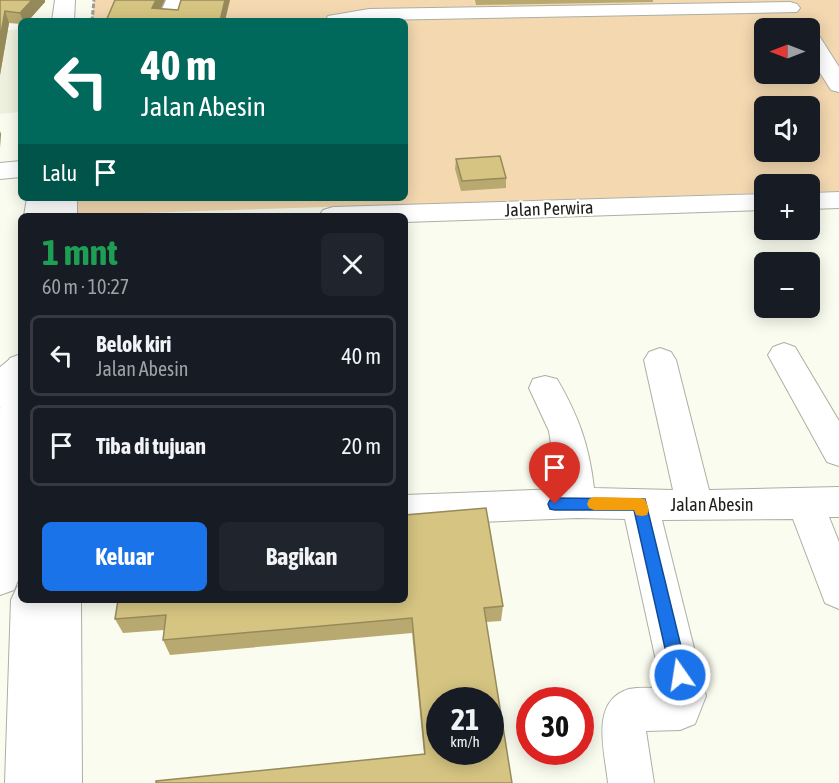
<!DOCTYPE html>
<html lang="id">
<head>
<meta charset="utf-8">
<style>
	body { margin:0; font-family:"Asap Condensed",sans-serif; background:#20242c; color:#f1f3f6; height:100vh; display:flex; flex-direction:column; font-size:22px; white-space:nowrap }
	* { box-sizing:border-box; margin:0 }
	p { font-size:20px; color:#9ea1a6 }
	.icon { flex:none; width:33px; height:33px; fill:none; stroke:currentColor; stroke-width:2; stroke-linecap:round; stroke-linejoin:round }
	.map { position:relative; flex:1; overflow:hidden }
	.sheet { position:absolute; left:18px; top:213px; width:390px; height:390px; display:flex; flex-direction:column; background:#171b24; border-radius:9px; box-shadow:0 3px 15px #0003 }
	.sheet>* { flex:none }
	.top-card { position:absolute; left:18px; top:18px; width:390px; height:183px; border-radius:9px; box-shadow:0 3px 15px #0003; background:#00695c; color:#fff; overflow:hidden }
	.needle { width:39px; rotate:270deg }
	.fabs { position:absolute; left:754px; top:18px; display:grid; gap:12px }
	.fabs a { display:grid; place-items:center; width:66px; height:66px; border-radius:9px; background:#171b24; box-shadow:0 3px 15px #0003; font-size:30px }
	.speed { position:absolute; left:426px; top:687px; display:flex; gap:12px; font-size:30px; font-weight:700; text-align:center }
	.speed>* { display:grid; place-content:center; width:78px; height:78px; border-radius:50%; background:#171b24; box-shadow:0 3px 15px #0003; line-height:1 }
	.speed small { font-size:15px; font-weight:400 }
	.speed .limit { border:9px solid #d22; background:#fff; color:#111 }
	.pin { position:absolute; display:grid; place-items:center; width:51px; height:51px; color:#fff; margin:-62px -26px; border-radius:50% 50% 50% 0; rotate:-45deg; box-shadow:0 0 6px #0007 }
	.pin .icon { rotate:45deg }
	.me { position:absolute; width:66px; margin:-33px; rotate:347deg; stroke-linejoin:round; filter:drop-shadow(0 0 4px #0008) }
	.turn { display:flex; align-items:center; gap:21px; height:126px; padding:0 24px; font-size:27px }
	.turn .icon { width:78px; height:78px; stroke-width:2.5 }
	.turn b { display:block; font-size:42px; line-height:51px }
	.then { display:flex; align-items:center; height:57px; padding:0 24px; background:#0003; gap:12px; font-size:22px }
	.round { display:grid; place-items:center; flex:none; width:63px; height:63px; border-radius:9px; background:#20242c }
	.summary { display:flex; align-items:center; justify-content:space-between; height:102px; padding:0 24px }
	h1 { font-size:36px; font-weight:700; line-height:45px; color:#1e9e55 }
	.cta { display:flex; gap:12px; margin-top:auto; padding:12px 24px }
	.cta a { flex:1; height:69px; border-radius:9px; background:#1a73e8; color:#fff; font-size:24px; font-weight:700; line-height:69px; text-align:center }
	.cta a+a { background:#20242c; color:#f1f3f6 }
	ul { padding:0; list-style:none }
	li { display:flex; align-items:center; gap:18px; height:81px; margin:0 12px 9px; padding:0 12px; border:3px solid #363941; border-radius:9px }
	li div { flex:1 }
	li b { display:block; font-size:22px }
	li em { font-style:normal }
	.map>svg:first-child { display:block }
	.built { fill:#eef1dd }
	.green { fill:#f3d8b0; fill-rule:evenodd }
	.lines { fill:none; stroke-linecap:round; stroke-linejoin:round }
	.minor-casing { stroke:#adafa3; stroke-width:2 }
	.major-casing { stroke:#adafa3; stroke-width:2 }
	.path { stroke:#9c9d94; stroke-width:3; stroke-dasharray:4.5 2; stroke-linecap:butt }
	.minor { fill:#fff; fill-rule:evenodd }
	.major { fill:#fff; fill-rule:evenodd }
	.wall { fill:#b8a970 }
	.shaded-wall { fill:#968a5b }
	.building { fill:#d6c582; stroke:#968a5b; stroke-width:1.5; fill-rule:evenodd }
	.route { fill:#1a73e8; stroke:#114b97; stroke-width:1.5 }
	.slow { fill:#f59e0b }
	.labels { text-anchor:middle; stroke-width:4.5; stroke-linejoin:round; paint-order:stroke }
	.street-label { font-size:18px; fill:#1d1e19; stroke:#fff }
</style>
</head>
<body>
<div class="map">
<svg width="839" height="783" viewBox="0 0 839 783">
	<rect width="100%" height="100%" fill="#fafcef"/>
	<polygon class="built" points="21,29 21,112 0,114 0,31"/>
	<path class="green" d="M94,0H839V191L810,192V184H765V193L77,215L78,198H405V21H92ZM765,28H810V74H765ZM765,106H810V152H765Z"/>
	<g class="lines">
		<defs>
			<g id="minor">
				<polygon points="166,0 186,0 179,21 157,21"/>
				<polygon points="790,2 797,4 800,8 797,12 325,21 328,16 369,9"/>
				<polygon points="810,32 818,34 839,67 839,92 831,90 810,57"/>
				<polygon points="21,161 21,177 0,179 0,163"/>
				<polygon points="839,192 839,208 810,209 810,193"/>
				<polygon points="765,194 765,210 405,222 405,216 319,216 323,210 333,207"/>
				<polygon points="784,343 795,347 839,421 839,466 827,462 768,355 773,347"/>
				<path d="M660,348L671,352L676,360L709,490L839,487V517H829L839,542V609L825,603L793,519L662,520L706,696L695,724L680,730L646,731L654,783H608C605,752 589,701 629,689C639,687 652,688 662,688L625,519L577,518L405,525V495L558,489L549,431L529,388L533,379L545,376L557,379C579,417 589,445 594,488L673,490L644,360L649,352Z"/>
				<polygon points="21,355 21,386 12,403 0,407 0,367 10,359"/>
				<polygon points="41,600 81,600 82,783 36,783"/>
			</g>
			<g id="major">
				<polygon points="55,0 75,0 74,21 52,21"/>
				<polygon points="27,198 77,198 77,216 24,216"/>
				<polygon points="21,354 19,578 14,590 0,595 0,409 5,366 10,358"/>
				<polygon points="21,586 21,600 51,600 51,783 5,783 11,600 17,587"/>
			</g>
		</defs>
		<use href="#minor" class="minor-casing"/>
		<use href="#major" class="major-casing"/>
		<polyline class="path" points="92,21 94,0"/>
		<use href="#minor" class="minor"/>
		<use href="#major" class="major"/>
	</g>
	<g class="wall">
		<polygon points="0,0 45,0 45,2 28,21 21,21 21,24 9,23 0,75"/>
		<polygon points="475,0 653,0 653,2 476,5"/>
		<polygon points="456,159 506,178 506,188 461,191 455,169"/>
		<polygon points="118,600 503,606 501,621 486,622 512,783 424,754 412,633 170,655 163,640 164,630 123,633 115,619"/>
	</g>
	<g class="shaded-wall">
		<polygon points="32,0 45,0 45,2 28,21 23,21 20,13"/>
		<polygon points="156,0 165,0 155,21 152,8"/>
		<polygon points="225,0 230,0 225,21 220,21"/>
		<polygon points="5,11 9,23 0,75 0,39"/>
		<polygon points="0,131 1,134 0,148"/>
	</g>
	<g class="building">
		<polygon points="0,0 32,0 20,13 5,11 0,39"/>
		<polygon points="115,0 156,0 152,8 178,10 181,0 225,0 220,21 106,21"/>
		<polygon points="500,156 506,178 462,181 456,159"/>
		<path d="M486,508L503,606L484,608L512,783H156V781L425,754L412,618L163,640L166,615L115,619L118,600H405V515ZM440,700H490V752H440Z"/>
	</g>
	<polygon class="route" points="555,498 645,499 688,675 686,681 680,683 674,681 671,675 634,510 555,510 550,509 548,504 550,500"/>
	<polygon class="slow" points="594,497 640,498 645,499 649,510 647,515 642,516 636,515 634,510 594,510 589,508 587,504 589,499"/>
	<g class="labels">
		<g class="street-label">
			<text transform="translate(549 209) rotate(-2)" y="6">Jalan Perwira</text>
			<text x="712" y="511">Jalan Abesin</text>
		</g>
	</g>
</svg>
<div class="fabs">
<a><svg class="needle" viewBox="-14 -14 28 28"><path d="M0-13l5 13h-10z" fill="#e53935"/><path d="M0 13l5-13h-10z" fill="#9ea1a6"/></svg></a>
<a><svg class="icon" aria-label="sound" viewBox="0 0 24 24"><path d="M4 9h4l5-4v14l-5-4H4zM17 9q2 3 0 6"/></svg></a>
<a>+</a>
<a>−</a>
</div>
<div class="speed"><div>21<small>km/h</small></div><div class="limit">30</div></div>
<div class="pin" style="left:555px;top:504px;background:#d93025"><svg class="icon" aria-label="arrive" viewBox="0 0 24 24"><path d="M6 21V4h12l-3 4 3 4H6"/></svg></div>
<svg class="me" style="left:680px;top:675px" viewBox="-20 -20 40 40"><circle r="17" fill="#1a73e8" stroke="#fff" stroke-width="3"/><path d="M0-11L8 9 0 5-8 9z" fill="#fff"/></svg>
<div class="top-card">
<div class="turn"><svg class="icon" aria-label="left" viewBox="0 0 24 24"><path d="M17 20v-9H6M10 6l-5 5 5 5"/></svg><div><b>40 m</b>Jalan Abesin</div></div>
<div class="then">Lalu<svg class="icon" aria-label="arrive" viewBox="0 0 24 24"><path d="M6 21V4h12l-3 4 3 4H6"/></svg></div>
</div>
<section class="sheet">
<div class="summary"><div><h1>1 mnt</h1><p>60 m · 10:27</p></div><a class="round"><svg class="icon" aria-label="close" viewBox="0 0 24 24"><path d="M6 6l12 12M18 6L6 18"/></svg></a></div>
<ul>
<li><svg class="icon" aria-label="left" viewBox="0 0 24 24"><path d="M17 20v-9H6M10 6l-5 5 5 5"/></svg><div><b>Belok kiri</b><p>Jalan Abesin</p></div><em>40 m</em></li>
<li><svg class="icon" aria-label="arrive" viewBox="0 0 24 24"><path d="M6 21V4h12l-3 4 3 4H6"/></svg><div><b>Tiba di tujuan</b></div><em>20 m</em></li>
</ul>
<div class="cta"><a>Keluar</a><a>Bagikan</a></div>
</section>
</div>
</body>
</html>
